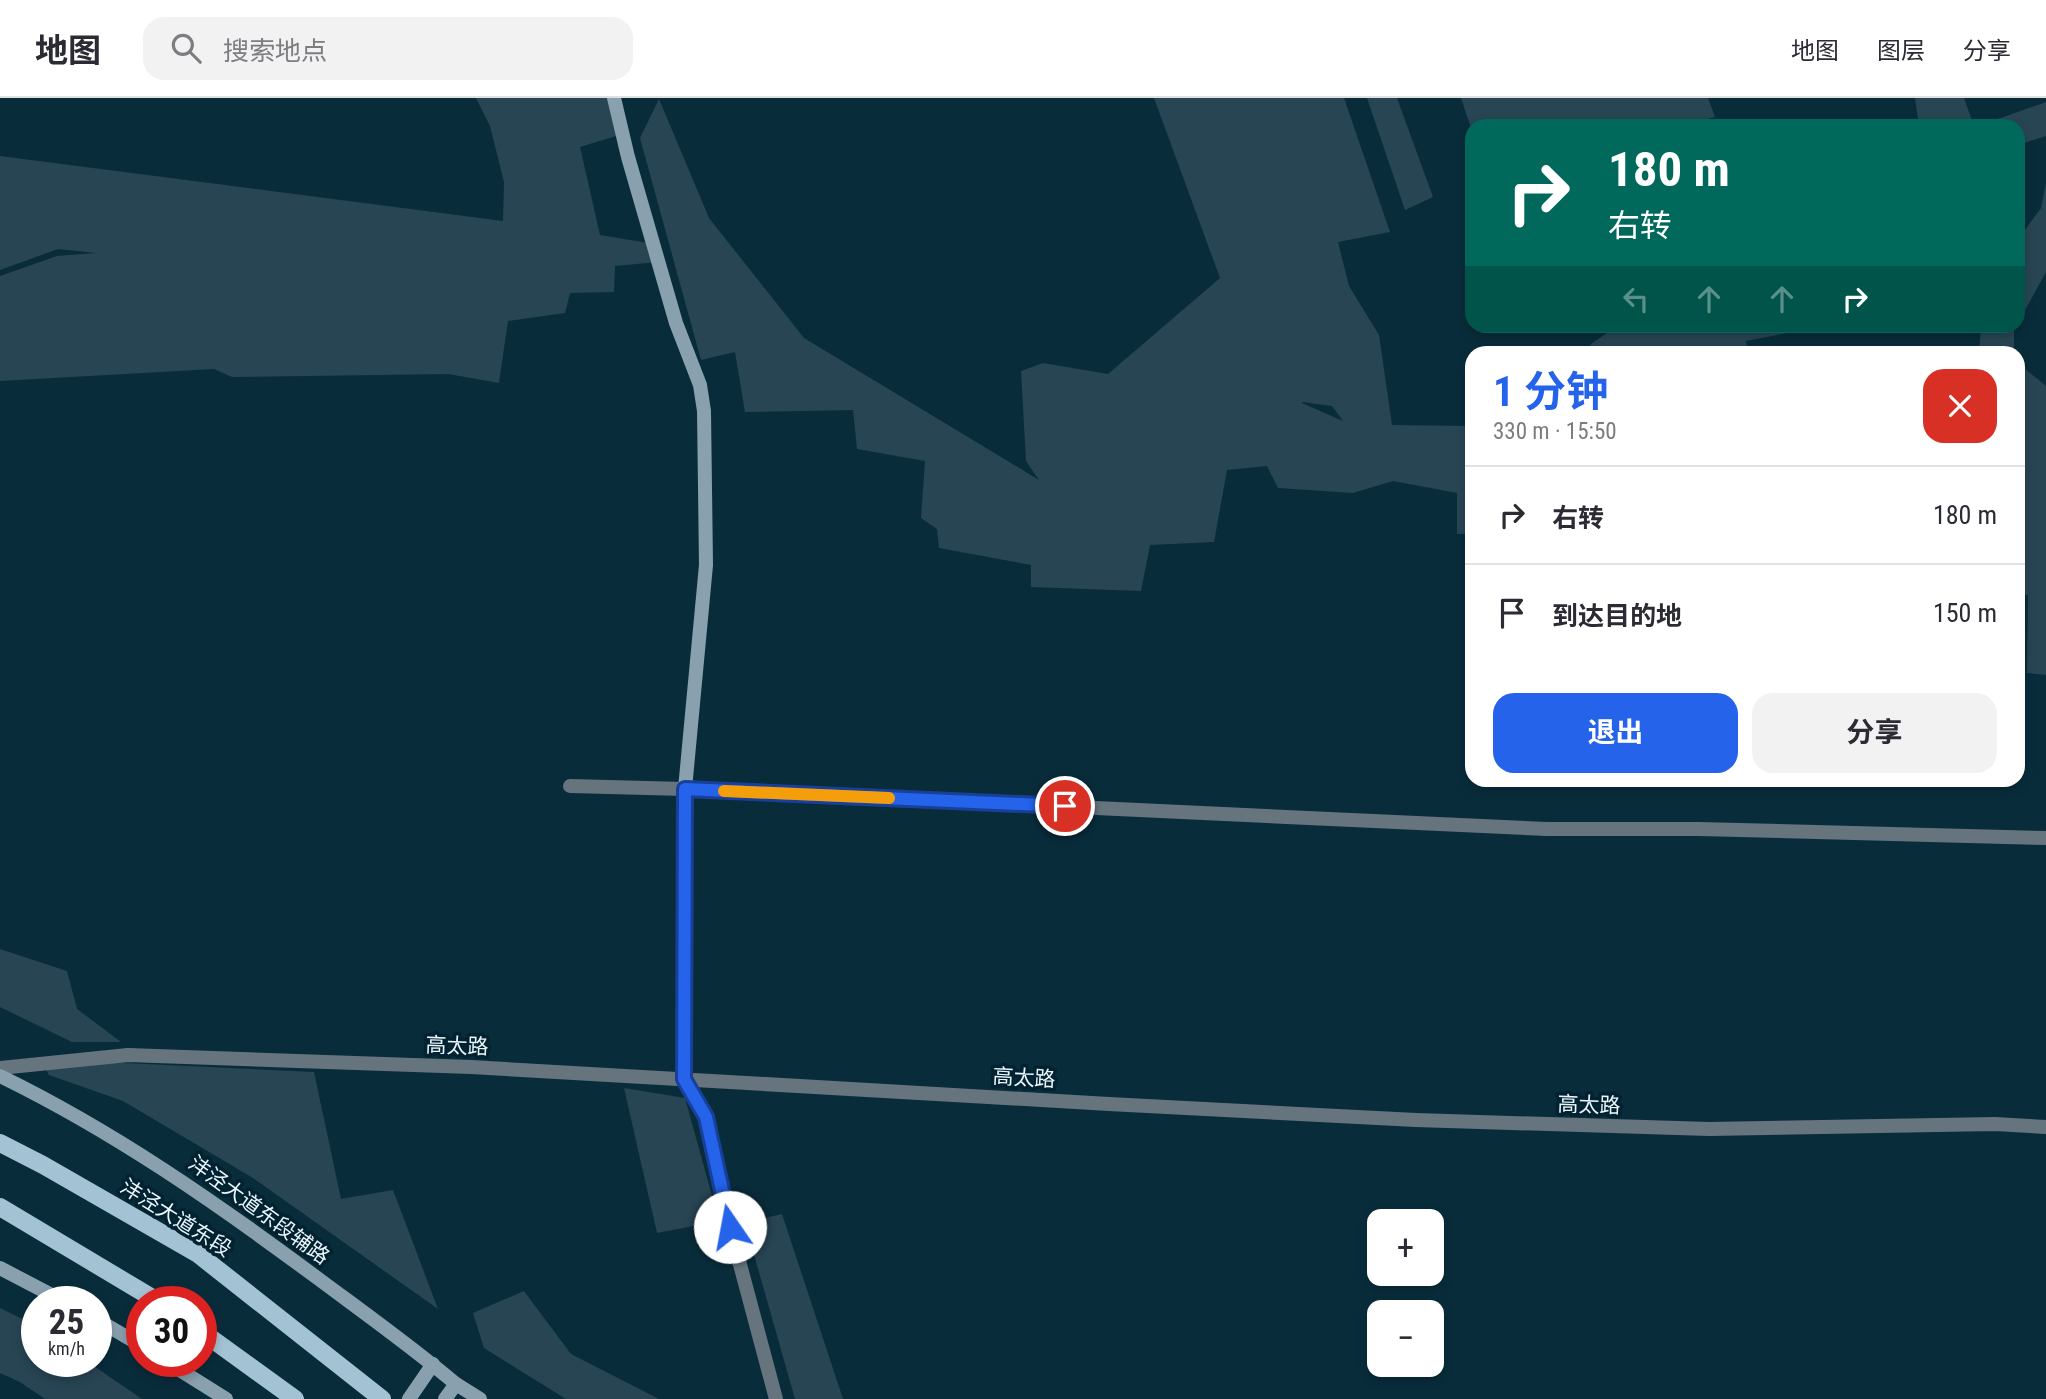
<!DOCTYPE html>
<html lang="zh">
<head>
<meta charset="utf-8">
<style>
	body { margin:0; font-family:"Roboto Condensed","Noto Sans SC",sans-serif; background:#f2f2f3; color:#2b2b33; height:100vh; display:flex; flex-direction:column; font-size:26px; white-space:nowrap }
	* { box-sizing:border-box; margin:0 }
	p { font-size:23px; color:#7c7c81 }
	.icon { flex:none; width:38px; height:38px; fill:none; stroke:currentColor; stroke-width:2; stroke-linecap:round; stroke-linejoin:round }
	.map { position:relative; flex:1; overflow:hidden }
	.sheet { position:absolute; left:1465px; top:248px; width:560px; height:441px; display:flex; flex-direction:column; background:#fff; border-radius:21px; box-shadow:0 4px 10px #0003 }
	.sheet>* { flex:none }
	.guide { position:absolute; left:1465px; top:21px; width:560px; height:214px; border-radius:21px; box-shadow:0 4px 10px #0003; background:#00695c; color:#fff; overflow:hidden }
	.fabs { position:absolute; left:1367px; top:1111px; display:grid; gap:14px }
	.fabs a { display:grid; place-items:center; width:77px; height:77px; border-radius:14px; background:#fff; box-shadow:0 4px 10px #0003; font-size:35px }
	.speed { position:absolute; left:21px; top:1188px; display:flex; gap:14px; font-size:35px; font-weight:700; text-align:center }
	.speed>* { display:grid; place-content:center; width:91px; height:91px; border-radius:50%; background:#fff; box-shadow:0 4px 10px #0003; line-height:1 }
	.speed small { font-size:18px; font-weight:400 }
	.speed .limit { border:10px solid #d22; background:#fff; color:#111 }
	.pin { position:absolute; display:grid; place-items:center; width:60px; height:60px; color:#fff; margin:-30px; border:4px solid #fff; border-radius:50%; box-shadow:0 2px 7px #0007 }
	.me { position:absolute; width:77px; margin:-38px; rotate:348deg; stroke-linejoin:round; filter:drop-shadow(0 0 5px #0008) }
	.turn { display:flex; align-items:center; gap:24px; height:147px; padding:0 28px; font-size:32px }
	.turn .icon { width:91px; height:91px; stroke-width:2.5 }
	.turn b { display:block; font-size:49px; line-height:60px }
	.lanes { display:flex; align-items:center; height:66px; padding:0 28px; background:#0003; justify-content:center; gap:35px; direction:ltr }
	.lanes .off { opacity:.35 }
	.round { display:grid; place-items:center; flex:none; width:74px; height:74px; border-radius:21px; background:#f2f2f3 }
	.headline { display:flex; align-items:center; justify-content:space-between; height:119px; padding:0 28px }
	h1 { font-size:42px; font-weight:700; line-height:52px; color:#2563eb }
	.cta { display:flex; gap:14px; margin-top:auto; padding:14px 28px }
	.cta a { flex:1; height:80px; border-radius:21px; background:#2563eb; color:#fff; font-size:28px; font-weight:700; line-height:80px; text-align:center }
	.cta a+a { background:#f2f2f3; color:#2b2b33 }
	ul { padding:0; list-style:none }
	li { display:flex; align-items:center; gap:21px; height:98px; padding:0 28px; border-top:2px solid #e1e1e2 }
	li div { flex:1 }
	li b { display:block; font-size:26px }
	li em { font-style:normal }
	header { display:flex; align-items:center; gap:42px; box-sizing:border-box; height:98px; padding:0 35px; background:#fff; border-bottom:2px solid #e1e1e2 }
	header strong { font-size:33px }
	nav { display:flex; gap:38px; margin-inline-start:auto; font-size:24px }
	.search { width:490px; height:63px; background:#f2f2f3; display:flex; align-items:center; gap:18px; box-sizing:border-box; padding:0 24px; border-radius:21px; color:#7c7c81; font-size:26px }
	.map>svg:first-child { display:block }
	.green { fill:#284554; fill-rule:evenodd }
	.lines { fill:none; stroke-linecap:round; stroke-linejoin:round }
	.street { stroke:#66757d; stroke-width:14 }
	.secondary { stroke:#89a0ae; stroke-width:14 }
	.primary { stroke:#a3c2d3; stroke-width:18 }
	.route-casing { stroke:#184099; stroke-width:18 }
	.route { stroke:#2563eb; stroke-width:12 }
	.slow { stroke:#f59e0b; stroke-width:12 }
	.labels { text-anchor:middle; stroke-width:7; stroke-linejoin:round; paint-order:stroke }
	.street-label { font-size:21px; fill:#ebf6fd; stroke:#002231 }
</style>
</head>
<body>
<header>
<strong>地图</strong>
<div class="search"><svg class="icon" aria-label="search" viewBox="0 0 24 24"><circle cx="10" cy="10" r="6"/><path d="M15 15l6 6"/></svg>搜索地点</div>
<nav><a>地图</a><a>图层</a><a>分享</a></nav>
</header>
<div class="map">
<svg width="2046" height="1301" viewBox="0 0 2046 1301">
	<rect width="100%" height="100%" fill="#092c3b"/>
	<g class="green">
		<polygon points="476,0 617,0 626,35 580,49 600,137 648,145 658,164 615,168 614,194 570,195 565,215 508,223 499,285 448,276 232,279 214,271 0,283 0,178 57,158 96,155 58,151 0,172 0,58 503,123 504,84 490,28"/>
		<path d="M1154,0H1344L1390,134L1338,144L1349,188L1379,237L1392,327L1472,328V436H1457V395L1393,383L1353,395L1278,390L1267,368L1227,372L1214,444L1150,447L1141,493L1031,489V467L939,450L937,431L921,420L925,363L857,351L853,312L745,314L735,254L701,262L640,40L659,1L709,120L804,240L1039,382L1026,363L1021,273L1043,265L1108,276L1220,180ZM1302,304L1332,308L1343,323L1302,305Z"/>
		<polygon points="1367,0 1397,0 1433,99 1405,112"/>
		<polygon points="1461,0 1708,0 1715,19 1684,28 1472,28 1472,33"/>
		<polygon points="1915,0 1964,0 1974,28 1919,28"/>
		<polygon points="2046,4 2046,38 2018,47 2018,28 1978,28"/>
		<polygon points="2046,85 2046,174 2018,225 2018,141 2041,110"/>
		<polygon points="1617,228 1824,228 1746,243 1748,255 1586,255 1591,246"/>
		<polygon points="1981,228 2017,228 2014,232 2014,255 1979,255"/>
		<polygon points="2018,265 2046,288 2046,577 2027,575 2028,497 2018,496"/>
		<polygon points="0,851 67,873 77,911 121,944 72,944 0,909"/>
		<polygon points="40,961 314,974 341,1101 393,1092 438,1211 253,1080 123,1003 49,977"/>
		<polygon points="624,990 685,1000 719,1123 657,1135"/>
		<polygon points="782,1116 842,1298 843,1301 795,1301 745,1125"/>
		<polygon points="524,1193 571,1256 659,1301 566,1301 484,1250 473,1215"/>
		<polygon points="0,1210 37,1228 37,1264 88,1264 142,1301 45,1301 20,1284 0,1275"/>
	</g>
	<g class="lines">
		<g class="street">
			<polyline points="570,688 685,691 1547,731 1699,731 2046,740"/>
			<polyline points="0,970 128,957 471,969 1109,1006 1416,1022 1709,1031 1995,1026 2046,1029"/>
			<polyline points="684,981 706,1019 730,1129 776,1301"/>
		</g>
		<g class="secondary">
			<polyline points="614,0 628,59 676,225 700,287 704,313 706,467 685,691 684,981"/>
			<path d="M0,978C113,1033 215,1104 316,1179C363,1214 411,1248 456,1286L480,1301"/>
			<polyline points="0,1170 65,1204"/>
			<polyline points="96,1221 142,1248"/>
			<polyline points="167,1264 226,1301"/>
			<polyline points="409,1301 433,1266"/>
			<polyline points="445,1301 456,1286"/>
		</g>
		<g class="primary">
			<polyline points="0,1045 43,1067 198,1156 382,1301"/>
			<polyline points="0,1109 159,1204"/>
			<polyline points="201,1233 295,1301"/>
		</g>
	</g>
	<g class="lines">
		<defs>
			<polyline id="route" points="730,1129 706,1019 684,981 685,691 1065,708"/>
		</defs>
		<use href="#route" class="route-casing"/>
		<use href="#route" class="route"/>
		<polyline class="slow" points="724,693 889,700"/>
	</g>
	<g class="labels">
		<g class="street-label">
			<text transform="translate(457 948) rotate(2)" y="7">高太路</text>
			<text transform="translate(1024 980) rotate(3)" y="7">高太路</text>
			<text transform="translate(1589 1007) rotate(2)" y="7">高太路</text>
			<text transform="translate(259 1112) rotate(36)" y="7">沣泾大道东段辅路</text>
			<text transform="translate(176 1120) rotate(32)" y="7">沣泾大道东段</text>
		</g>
	</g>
</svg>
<div class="fabs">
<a>+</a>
<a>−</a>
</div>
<div class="speed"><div>25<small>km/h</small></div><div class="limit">30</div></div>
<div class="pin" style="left:1065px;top:708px;background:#d93025"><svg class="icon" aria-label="arrive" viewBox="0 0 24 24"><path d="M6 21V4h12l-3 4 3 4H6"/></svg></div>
<svg class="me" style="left:730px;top:1129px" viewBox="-20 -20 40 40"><circle r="19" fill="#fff"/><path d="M0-13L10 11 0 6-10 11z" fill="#2563eb"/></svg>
<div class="guide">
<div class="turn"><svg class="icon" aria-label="right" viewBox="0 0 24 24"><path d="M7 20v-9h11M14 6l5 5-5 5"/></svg><div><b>180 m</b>右转</div></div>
<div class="lanes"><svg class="icon off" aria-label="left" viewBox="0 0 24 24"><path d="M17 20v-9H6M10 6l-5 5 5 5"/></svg><svg class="icon off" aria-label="ahead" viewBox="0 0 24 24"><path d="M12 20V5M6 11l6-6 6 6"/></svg><svg class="icon off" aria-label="ahead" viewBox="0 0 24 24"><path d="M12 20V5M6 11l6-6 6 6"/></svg><svg class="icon" aria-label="right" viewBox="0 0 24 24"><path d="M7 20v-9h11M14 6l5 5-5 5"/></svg></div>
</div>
<section class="sheet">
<div class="headline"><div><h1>1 分钟</h1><p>330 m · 15:50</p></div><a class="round" style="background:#d93025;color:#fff"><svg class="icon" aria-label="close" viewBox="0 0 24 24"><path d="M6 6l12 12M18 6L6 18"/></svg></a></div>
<ul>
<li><svg class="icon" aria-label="right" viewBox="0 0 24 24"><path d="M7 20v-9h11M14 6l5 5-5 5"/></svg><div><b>右转</b></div><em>180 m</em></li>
<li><svg class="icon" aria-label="arrive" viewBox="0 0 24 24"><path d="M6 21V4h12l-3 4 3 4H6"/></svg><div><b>到达目的地</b></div><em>150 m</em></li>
</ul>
<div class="cta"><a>退出</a><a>分享</a></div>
</section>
</div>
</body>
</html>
